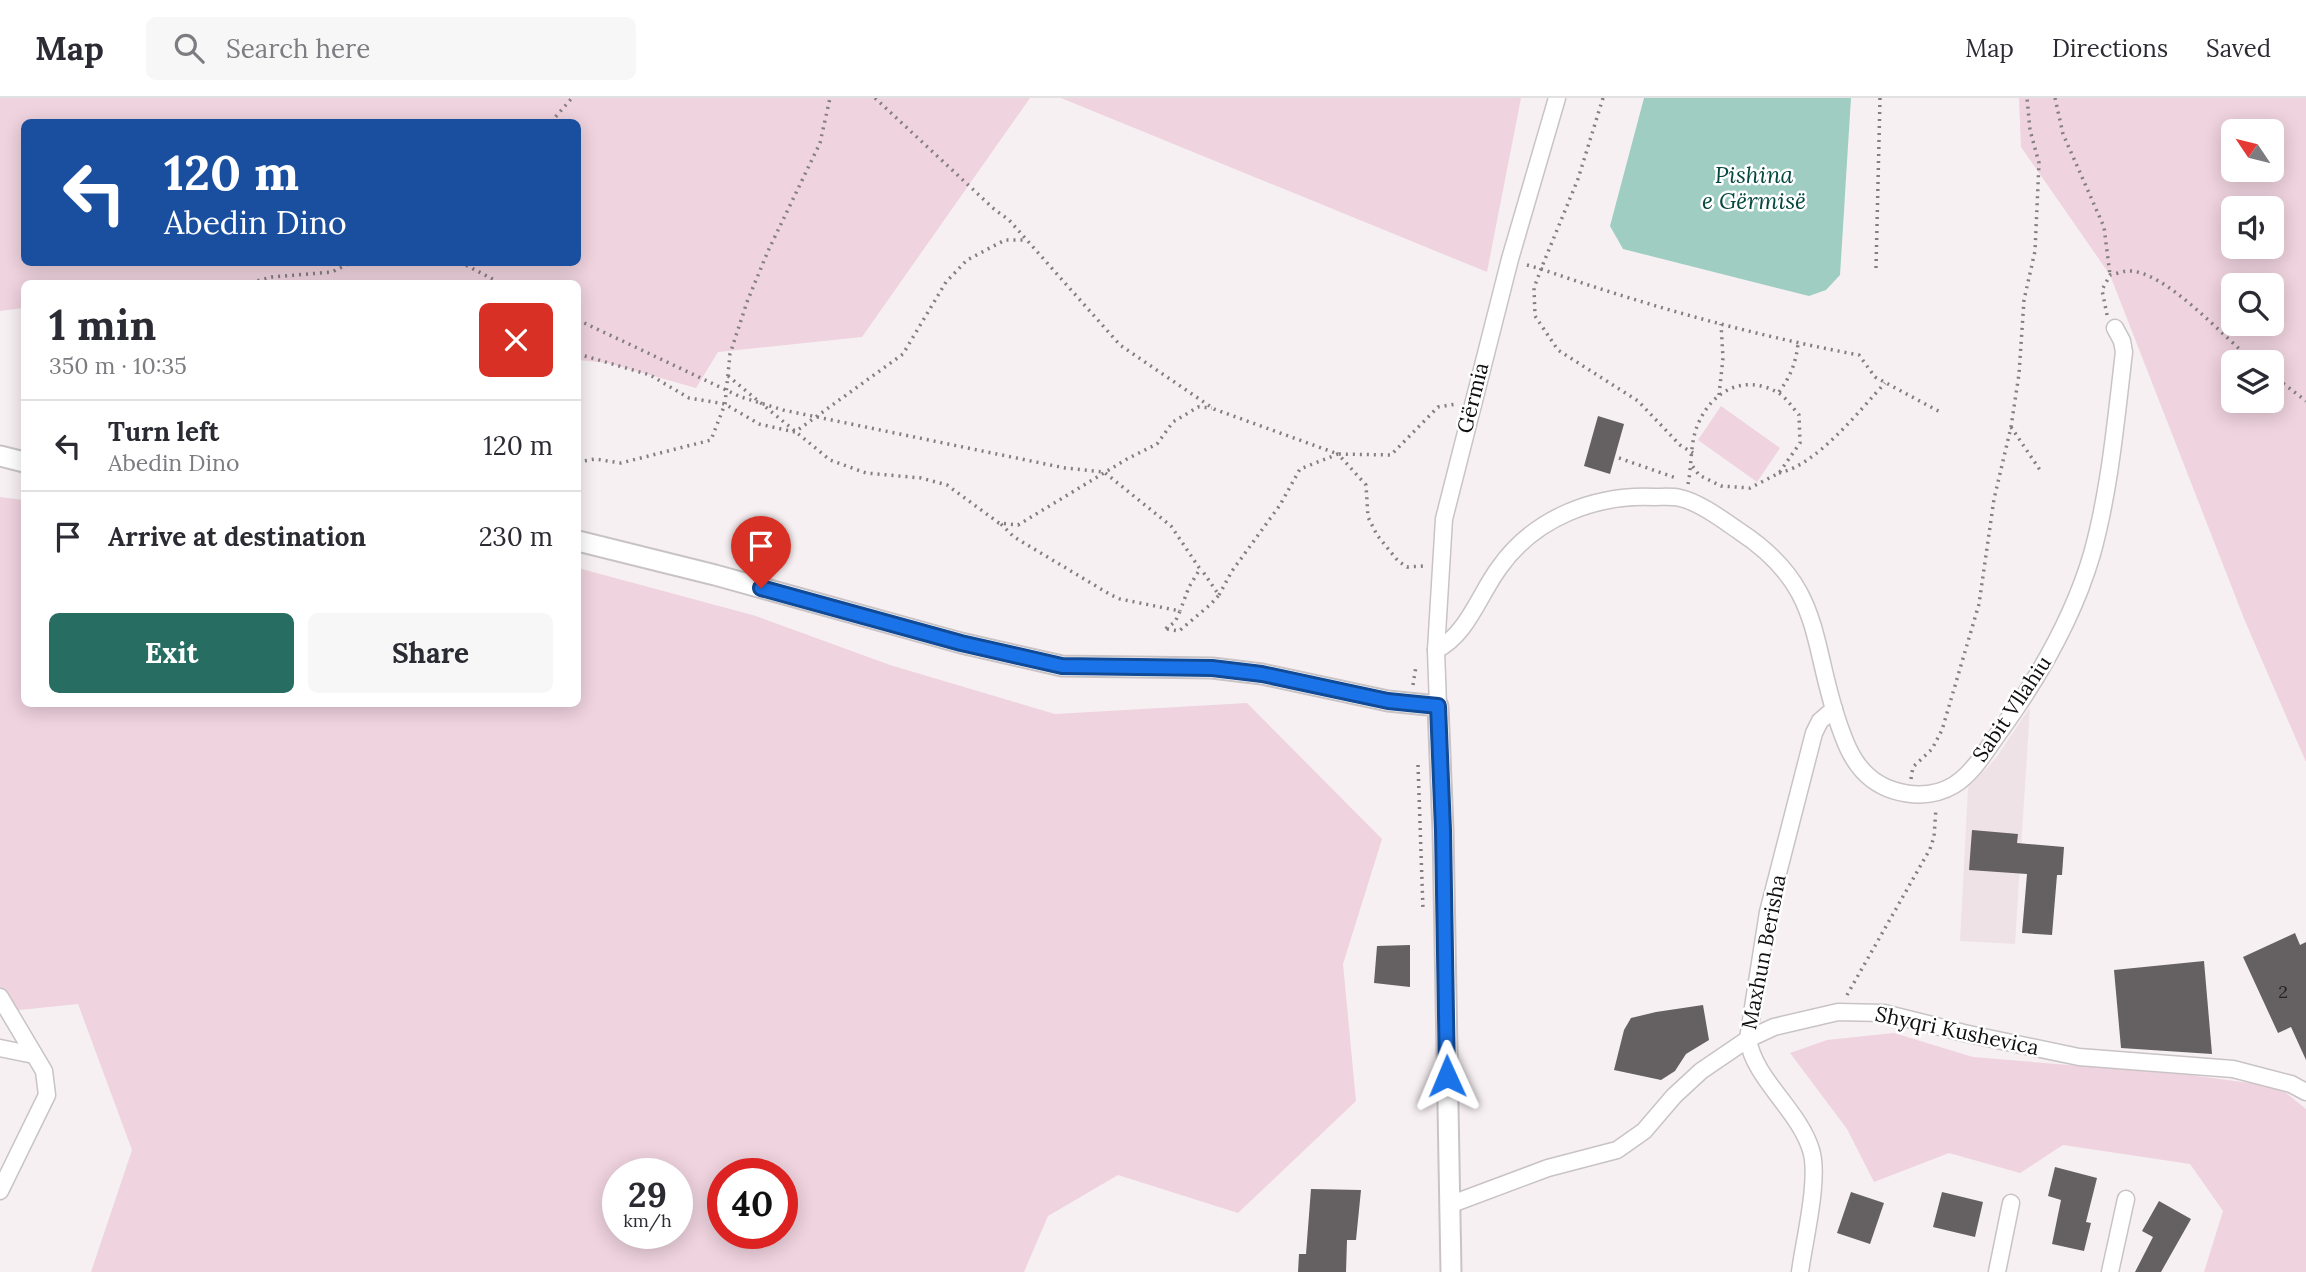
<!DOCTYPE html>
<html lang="en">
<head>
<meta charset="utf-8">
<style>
	body { margin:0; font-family:Lora,serif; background:#f7f7f7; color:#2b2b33; height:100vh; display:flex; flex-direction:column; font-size:26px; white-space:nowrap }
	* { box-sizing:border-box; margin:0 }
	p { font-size:23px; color:#7c7c81 }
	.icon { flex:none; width:38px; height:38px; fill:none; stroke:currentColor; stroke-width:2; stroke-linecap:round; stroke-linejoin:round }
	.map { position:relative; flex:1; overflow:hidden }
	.drawer { position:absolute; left:21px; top:182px; width:560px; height:427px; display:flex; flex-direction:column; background:#fff; border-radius:10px; box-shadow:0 4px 18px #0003 }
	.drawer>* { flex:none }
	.hud { position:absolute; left:21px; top:21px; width:560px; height:147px; border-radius:10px; box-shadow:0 4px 18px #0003; background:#1a4fa0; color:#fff; overflow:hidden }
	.needle { width:46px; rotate:305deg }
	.tools { position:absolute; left:2221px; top:21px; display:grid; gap:14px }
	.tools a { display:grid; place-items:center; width:63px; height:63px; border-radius:10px; background:#fff; box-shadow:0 4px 18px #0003; font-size:35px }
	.speed { position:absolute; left:602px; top:1060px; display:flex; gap:14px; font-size:35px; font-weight:700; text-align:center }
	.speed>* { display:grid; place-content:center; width:91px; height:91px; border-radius:50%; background:#fff; box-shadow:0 4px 18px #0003; line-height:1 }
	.speed small { font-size:18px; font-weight:400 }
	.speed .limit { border:10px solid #d22; background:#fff; color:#111 }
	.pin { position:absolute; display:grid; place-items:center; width:60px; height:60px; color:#fff; margin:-72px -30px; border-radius:50% 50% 50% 0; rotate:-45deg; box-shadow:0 0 7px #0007 }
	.pin .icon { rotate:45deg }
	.me { position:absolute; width:77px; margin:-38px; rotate:359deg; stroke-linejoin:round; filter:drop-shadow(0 0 5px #0008) }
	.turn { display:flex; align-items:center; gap:24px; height:147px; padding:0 28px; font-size:32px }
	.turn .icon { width:91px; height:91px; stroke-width:2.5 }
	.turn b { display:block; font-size:49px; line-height:60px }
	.round { display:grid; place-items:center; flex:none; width:74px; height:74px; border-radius:10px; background:#f7f7f7 }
	.summary { display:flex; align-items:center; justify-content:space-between; height:119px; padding:0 28px }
	h1 { font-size:42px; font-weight:700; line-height:52px }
	.cta { display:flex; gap:14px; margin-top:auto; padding:14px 28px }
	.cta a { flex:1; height:80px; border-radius:10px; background:#286d61; color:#fff; font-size:28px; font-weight:700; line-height:80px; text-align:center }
	.cta a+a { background:#f7f7f7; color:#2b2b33 }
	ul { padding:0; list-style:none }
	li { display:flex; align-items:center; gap:21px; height:91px; padding:0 28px; border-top:2px solid #e1e1e2 }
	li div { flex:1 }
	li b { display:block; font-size:26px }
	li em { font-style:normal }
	header { display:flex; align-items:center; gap:42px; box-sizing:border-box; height:98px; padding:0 35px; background:#fff; border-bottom:2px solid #e1e1e2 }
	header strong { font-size:33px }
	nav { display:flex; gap:38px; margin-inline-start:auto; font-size:24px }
	.search { width:490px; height:63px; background:#f7f7f7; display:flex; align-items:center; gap:18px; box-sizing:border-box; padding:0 24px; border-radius:10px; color:#7c7c81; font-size:26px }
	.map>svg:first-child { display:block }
	.built { fill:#efe2e7 }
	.green { fill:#efd3de; fill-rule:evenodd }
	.water { fill:#9fcdc2 }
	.building { fill:#656062 }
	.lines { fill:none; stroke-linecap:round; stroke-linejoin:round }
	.minor-casing { stroke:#c9c3c5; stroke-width:19 }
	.tertiary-casing { stroke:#c9c3c5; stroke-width:23 }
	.path { stroke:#837e80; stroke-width:3.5; stroke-dasharray:2 5; stroke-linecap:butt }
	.minor { stroke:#fff; stroke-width:16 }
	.tertiary { stroke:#fff; stroke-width:19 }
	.route-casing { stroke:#114b97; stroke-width:18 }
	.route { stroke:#1a73e8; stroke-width:12 }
	.labels { text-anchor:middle; stroke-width:5; stroke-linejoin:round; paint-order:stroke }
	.number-label { font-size:18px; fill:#252224 }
	.street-label { font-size:21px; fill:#100e0f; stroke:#fff }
	.water-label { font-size:23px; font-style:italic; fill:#05483f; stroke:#fff }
</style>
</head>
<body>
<header>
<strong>Map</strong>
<div class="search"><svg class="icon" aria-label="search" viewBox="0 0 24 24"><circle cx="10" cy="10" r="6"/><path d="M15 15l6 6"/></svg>Search here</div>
<nav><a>Map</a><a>Directions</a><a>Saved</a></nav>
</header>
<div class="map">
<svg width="2306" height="1174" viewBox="0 0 2306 1174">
	<rect width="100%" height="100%" fill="#f7f0f2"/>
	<polygon class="built" points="2030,609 2015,846 1960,843 1968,690 1996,660"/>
	<g class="green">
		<path d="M0,0H1030L862,239L718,254L696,290L608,265L578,262V186H24V210L0,213ZM24,24H578V164H24Z"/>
		<polygon points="1061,0 1521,0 1487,174"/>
		<path d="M2019,0H2306V664L2245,523L2110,177L2021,49ZM2272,33V72H2233V33ZM2233,110H2272V149H2233ZM2233,187H2272V226H2233ZM2233,264H2272V303H2233Z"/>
		<polygon points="1721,308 1780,350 1757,384 1698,342"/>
		<path d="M0,399L24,402V606H578V470L756,518L890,567L1055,616L1247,605L1382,741L1343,866L1356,1003L1238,1115L1118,1077L1048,1118L1024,1174H91L132,1052L78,906L0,914ZM618,1076H677V1136H618ZM723,1076H782V1136H723Z"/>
		<polygon points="1894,935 1973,959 2190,977 2279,989 2306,1011 2306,1174 2204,1174 2223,1113 2190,1066 2063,1047 2020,1075 1949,1055 1874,1084 1847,1031 1790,955 1827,942"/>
	</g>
	<polygon class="water" points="1644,0 1851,0 1840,177 1826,192 1809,198 1623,151 1610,128"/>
	<g class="building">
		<polygon points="1598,318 1624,326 1610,376 1584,368"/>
		<polygon points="1972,732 2018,736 2017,745 2064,749 2062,777 2057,777 2052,837 2022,835 2027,776 1969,772"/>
		<polygon points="2295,835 2300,847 2306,844 2306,962 2291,929 2278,935 2243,859"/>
		<polygon points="1410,847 1410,889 1374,885 1377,848"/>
		<polygon points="2204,863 2212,956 2121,950 2114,872"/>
		<polygon points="1703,907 1709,942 1686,956 1675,973 1661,982 1614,972 1624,932 1631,920 1656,914"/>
		<polygon points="2055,1069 2097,1080 2086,1124 2091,1125 2084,1153 2052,1146 2061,1102 2048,1098"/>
		<polygon points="1311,1091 1361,1092 1356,1142 1347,1142 1346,1174 1298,1174 1299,1156 1306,1156"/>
		<polygon points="1851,1094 1884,1105 1870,1146 1837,1135"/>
		<polygon points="1942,1094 1983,1104 1975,1139 1933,1129"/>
		<polygon points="2159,1103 2191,1121 2161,1174 2135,1174 2153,1139 2142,1133"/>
	</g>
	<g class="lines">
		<defs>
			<g id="minor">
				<path d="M1436,552C1467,537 1479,497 1499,470C1534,420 1595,396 1655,399C1663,399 1672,398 1680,400C1699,404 1723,422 1739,433C1823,488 1810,541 1838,624C1844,641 1850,659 1863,673C1885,697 1926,704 1954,687C1973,675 1985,654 1998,636C2038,581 2073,521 2092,456C2110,391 2116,321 2124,254L2122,243L2115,230"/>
				<polyline points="1438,608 1436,552 1444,421 1510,161 1557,0"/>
				<polyline points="0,899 44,973 47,997 0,1093"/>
				<polyline points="0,950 34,957"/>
				<polyline points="1449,1107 1548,1070 1617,1052 1644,1033 1674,998 1701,973 1748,941 1774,929 1838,914 1884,915 1964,935 2079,959 2233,971 2291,986 2306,994"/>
				<path d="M1800,1174C1804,1143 1820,1080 1811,1052C1799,1012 1754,981 1748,941L1768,814L1814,635L1820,623L1834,611"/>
				<polyline points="1997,1174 2011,1105"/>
				<polyline points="2110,1174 2126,1101"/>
			</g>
			<g id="tertiary">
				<polyline points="0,358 24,364"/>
				<polyline points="578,443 715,477 961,545 1062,568 1212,570 1262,576 1388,603 1438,608 1443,732 1451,1174"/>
			</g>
		</defs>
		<use href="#minor" class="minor-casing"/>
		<use href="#tertiary" class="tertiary-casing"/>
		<g class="path">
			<polyline points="875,0 994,111 1009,122 1120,247 1214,311 1338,356 1391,357 1438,309 1456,306"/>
			<path d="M1603,0L1578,81L1541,171C1645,207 1751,237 1859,257L1875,279L1942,315"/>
			<polyline points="2055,0 2063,36 2104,129 2110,177"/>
			<polyline points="551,24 572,0"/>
			<polyline points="460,164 502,186"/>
			<polyline points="1527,167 1541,171 1534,190 1535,218 1558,252 1638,303 1680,347 1693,355"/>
			<polyline points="1876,170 1880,0"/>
			<polyline points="244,186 272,179 332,174 352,164"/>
			<path d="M2107,217L2102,192L2110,177C2115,176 2121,174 2126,173C2165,170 2225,242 2255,264"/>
			<polyline points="578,222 741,299 783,312 1065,370 1104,374 1171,428 1200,471 1189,489 1180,513"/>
			<polyline points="578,256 650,277 689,300 725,306 759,326 795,334 903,256 946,184 967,162 1005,142 1025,142"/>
			<polyline points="2272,277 2306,303"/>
			<polyline points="728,278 830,362 866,375 921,380 947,387 999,425 1018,427 1127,361 1157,346 1173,324 1198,309 1212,310"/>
			<path d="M1779,294C1790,279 1796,265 1798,246"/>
			<polyline points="1719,297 1723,260 1721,226"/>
			<polyline points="2011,329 2042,375"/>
			<polyline points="1619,360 1676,380"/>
			<polyline points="578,364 595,361 621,365 711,342 725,306 730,256 747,204 768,153 820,45 830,0"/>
			<path d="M1779,375C1817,367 1859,313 1885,285"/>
			<path d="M1688,386C1692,367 1690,344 1698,326C1712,293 1743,276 1777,294C1785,298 1793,310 1799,317L1800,345L1779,375L1750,390L1721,388L1699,377L1691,366"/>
			<polyline points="1001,426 1014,439 1111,497 1120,501 1180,513 1175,524 1165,531"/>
			<polyline points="1219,497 1232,473 1280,407 1300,371 1338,356 1366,387 1368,419 1377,437 1398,463 1407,469 1425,468"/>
			<polyline points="1167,531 1179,533 1211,506 1219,497 1201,471"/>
			<polyline points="1413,587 1416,568"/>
			<polyline points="1418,667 1423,812"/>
			<polyline points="1911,681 1913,669 1932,651 1942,632 1979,506 1994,401 2011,329 2019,276 2024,202 2035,153 2039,65 2030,32 2027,0"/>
			<polyline points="1847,897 1930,751 1934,739 1936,710"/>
		</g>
		<use href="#minor" class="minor"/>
		<use href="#tertiary" class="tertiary"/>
	</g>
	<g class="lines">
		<defs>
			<polyline id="route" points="761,490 961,545 1062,568 1212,570 1262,576 1388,603 1438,608 1443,732 1447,978"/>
		</defs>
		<use href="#route" class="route-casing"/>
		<use href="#route" class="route"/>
	</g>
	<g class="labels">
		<g class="number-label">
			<text x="2283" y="900">2</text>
		</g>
		<g class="street-label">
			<text transform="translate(1473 300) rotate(-76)" y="7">Gërmia</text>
			<text transform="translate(2012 611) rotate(-56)" y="7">Sabit Vllahiu</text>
			<text transform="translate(1764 854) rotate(-79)" y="7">Maxhun Berisha</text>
			<text transform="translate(1957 933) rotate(12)" y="7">Shyqri Kushevica</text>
		</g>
		<g class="water-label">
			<text x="1754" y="85">Pishina<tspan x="1754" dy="26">e Gërmisë</tspan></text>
		</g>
	</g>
</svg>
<div class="tools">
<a><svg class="needle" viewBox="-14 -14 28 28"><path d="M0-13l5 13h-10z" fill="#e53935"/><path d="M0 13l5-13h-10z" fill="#7c7c81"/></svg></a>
<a><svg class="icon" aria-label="sound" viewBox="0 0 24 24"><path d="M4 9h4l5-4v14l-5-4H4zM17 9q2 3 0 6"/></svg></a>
<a><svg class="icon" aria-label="search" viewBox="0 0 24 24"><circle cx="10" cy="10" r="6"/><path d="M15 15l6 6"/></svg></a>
<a><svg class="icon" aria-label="layers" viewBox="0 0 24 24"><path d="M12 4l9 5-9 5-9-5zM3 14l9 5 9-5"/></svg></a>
</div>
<div class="speed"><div>29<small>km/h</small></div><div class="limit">40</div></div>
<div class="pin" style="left:761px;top:490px;background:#d93025"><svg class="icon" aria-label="arrive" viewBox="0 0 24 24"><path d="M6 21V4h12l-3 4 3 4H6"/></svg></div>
<svg class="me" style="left:1447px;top:978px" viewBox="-20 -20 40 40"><path d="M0-17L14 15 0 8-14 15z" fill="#1a73e8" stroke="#fff" stroke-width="4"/></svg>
<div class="hud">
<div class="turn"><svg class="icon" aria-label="left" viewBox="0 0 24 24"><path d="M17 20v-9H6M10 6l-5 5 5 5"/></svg><div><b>120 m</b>Abedin Dino</div></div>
</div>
<section class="drawer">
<div class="summary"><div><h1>1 min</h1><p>350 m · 10:35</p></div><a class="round" style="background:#d93025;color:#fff"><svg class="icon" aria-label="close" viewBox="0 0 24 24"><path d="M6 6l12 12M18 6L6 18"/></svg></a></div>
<ul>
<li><svg class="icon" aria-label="left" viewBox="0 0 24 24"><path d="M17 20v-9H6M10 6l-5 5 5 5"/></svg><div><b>Turn left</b><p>Abedin Dino</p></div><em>120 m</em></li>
<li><svg class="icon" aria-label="arrive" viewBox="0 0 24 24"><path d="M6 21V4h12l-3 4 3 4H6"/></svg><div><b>Arrive at destination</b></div><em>230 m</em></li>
</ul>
<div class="cta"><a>Exit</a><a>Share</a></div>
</section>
</div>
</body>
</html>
